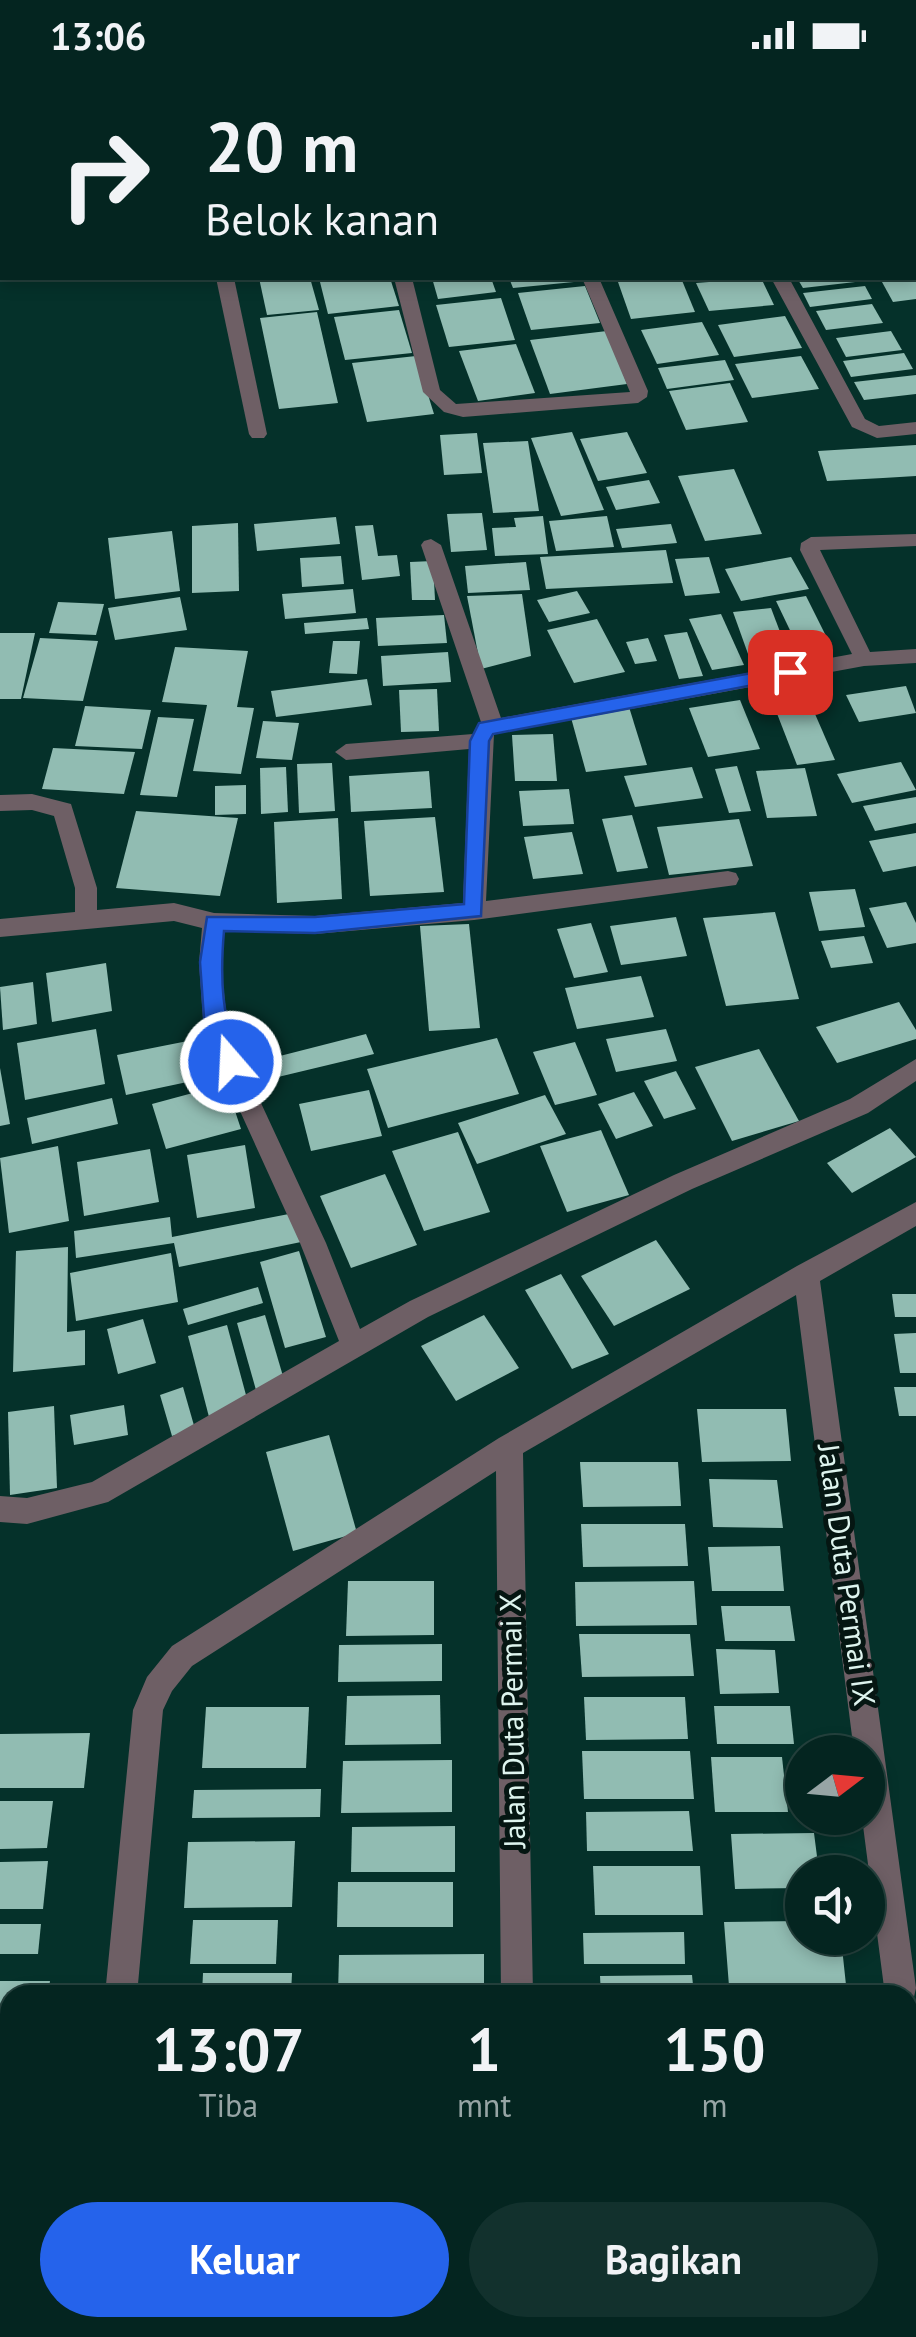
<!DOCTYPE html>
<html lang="id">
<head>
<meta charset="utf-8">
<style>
	body { margin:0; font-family:"PT Sans",sans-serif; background:#12312d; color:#f1f3f6; height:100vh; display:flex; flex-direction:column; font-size:38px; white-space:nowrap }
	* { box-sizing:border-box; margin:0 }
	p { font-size:32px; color:#97a5a5 }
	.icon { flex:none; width:55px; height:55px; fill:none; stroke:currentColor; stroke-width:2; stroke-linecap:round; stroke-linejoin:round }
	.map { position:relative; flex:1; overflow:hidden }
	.panel { position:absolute; left:0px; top:1915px; width:918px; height:352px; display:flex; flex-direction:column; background:#042520; border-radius:30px 30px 0 0; box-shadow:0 5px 15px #0003,0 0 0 2px #25423e }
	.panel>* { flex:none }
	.top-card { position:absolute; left:0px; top:0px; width:918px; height:210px; box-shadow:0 5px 15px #0003,0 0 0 2px #25423e; background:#042520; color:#f1f3f6; overflow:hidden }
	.needle { width:65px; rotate:74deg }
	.fabs { position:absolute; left:785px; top:1665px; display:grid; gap:20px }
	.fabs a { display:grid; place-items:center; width:100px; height:100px; border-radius:50%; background:#042520; box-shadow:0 5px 15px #0003,0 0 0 2px #25423e; font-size:50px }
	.pin { position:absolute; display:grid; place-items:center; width:85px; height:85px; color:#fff; margin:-42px; border-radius:20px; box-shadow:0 5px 15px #0006 }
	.me { position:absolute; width:110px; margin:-55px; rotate:341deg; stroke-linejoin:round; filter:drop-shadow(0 0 8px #0008) }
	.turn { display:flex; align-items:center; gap:35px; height:210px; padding:0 40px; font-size:45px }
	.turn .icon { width:130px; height:130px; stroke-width:2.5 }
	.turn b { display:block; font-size:70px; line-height:85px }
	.eta { display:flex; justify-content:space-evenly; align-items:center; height:170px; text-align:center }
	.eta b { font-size:60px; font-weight:800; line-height:70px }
	.cta { display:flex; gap:20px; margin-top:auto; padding:20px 40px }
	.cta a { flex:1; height:115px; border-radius:60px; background:#2563eb; color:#fff; font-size:40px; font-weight:800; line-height:115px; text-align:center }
	.cta a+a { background:#12312d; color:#f1f3f6 }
	.status { display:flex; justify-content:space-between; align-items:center; height:70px; padding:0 50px; background:#042520; direction:ltr }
	.status svg { height:28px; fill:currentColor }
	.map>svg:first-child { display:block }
	.building { fill:#91bcb2 }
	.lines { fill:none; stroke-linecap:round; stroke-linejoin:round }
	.street { fill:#6e5f65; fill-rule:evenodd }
	.route { fill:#2563eb; stroke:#184099; stroke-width:2.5 }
	.labels { text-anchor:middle; stroke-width:10; stroke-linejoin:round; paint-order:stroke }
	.street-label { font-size:30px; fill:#def4ee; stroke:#051612 }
</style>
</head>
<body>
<div class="status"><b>13:06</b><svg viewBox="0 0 49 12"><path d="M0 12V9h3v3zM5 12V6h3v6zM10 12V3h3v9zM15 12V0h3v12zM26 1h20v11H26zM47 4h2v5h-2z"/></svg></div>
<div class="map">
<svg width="916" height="2267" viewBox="0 0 916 2267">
	<rect width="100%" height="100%" fill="#05312a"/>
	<g class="building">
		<polygon points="259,208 310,208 319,240 267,245"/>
		<polygon points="319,208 390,208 399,236 328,244"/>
		<polygon points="432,208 491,208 496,222 438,229"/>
		<polygon points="509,208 583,208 584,211 513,218"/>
		<polygon points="681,208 695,242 631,249 618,212"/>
		<polygon points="761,208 774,235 709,241 696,213"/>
		<polygon points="797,208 862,208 864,211 803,218"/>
		<polygon points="916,208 916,229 893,232 882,212"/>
		<polygon points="585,216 600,253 531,260 518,223"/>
		<polygon points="865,216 872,229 810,237 803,223"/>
		<polygon points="501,228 515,270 449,277 436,235"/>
		<polygon points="872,234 883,253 826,260 816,241"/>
		<polygon points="399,240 412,283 345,290 334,247"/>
		<polygon points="317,242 338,333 279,339 260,248"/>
		<polygon points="785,246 802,278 734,287 718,255"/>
		<polygon points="702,252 719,285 657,294 641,260"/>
		<polygon points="607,261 627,314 550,324 530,270"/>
		<polygon points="891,261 902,280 846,287 836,268"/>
		<polygon points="516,274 535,323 478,331 459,281"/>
		<polygon points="904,283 913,299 851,307 843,291"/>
		<polygon points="416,286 434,344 367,352 352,293"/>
		<polygon points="801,286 819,319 752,328 735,294"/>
		<polygon points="725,290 734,310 667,319 658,298"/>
		<polygon points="916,305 916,324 864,330 854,312"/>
		<polygon points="730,313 748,352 686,360 669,321"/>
		<polygon points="572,362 604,440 561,446 531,368"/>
		<polygon points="627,362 647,403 598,411 580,369"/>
		<polygon points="477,363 482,403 444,405 440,365"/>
		<polygon points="528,371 539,441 493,443 483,373"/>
		<polygon points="916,375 916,406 883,408 827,411 818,381"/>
		<polygon points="734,399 762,464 705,471 678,406"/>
		<polygon points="649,410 660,433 616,440 606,417"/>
		<polygon points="482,443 487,480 451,482 447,444"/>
		<polygon points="543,446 548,484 495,486 492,458 516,457 514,448"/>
		<polygon points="607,446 614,477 556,481 549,451"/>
		<polygon points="336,447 340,474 257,481 254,454"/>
		<polygon points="238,453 239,521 192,523 192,456"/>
		<polygon points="671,454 677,473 622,478 616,459"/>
		<polygon points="373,455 378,486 397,485 400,506 362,510 355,456"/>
		<polygon points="172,461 180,521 115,529 108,468"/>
		<polygon points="666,480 673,513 546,519 540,487"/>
		<polygon points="341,486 344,514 302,517 300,488"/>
		<polygon points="709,487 720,523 685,526 675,489"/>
		<polygon points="791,487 809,519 741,531 725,499"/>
		<polygon points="433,491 435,530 412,530 410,492"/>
		<polygon points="526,492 530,520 468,523 465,496"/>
		<polygon points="353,519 356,543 285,549 282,524"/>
		<polygon points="577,521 590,543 549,552 537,530"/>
		<polygon points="522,524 531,586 481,599 467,526"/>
		<polygon points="806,526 830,574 799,579 776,531"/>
		<polygon points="180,527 187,560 115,570 108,538"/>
		<polygon points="58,532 104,534 96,565 49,563"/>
		<polygon points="771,538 791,591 752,595 733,542"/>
		<polygon points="721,544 744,595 712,600 689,549"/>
		<polygon points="444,545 447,573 378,576 376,548"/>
		<polygon points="367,548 369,559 305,564 304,553"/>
		<polygon points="597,549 625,602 574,613 547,560"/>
		<polygon points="687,562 703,606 679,609 664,565"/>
		<polygon points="0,563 35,563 21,629 0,629"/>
		<polygon points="40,568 98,571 83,631 23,628"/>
		<polygon points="648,568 657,591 635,594 626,572"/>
		<polygon points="333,571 360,571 357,604 329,603"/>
		<polygon points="175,577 248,581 237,637 254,638 241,704 193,701 207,635 162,632"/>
		<polygon points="448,582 451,612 383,616 381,586"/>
		<polygon points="367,609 372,635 276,647 271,621"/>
		<polygon points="906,616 916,643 859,652 846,625"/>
		<polygon points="437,619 439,661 401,662 399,620"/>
		<polygon points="740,630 760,679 708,687 689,638"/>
		<polygon points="85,636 151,640 142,679 75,676"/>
		<polygon points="629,637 647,695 586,702 570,644"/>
		<polygon points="812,637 835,690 797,695 776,641"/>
		<polygon points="158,647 194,649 177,727 140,725"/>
		<polygon points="263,651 299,653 292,690 256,688"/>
		<polygon points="553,664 557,711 515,711 512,665"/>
		<polygon points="53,678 135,682 124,724 42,719"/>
		<polygon points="901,692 916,720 852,733 837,704"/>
		<polygon points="332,693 335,741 299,743 297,694"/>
		<polygon points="737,696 751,741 729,743 715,699"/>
		<polygon points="286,697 288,742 261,744 260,698"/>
		<polygon points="692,697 703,728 635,737 624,706"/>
		<polygon points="805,698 817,746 767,748 756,701"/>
		<polygon points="429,701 432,738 351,742 349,706"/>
		<polygon points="246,715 246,744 215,745 215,716"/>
		<polygon points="569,719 574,754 523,756 519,721"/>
		<polygon points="916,727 916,753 875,761 863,736"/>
		<polygon points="136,741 238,748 220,826 116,818"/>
		<polygon points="632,745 648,798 617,802 602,749"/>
		<polygon points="435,747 444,822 370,826 364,751"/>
		<polygon points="338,748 342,829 277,833 274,752"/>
		<polygon points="739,749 753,796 669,805 657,757"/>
		<polygon points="572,762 583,804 533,809 524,767"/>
		<polygon points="916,763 916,796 883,802 869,771"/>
		<polygon points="855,819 865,857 819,861 809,822"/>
		<polygon points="906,832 916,853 916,873 887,878 869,838"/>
		<polygon points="775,842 799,929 726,936 703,848"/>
		<polygon points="676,847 687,886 621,895 610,856"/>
		<polygon points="591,853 608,902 574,908 557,859"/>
		<polygon points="469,854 480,958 429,961 420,856"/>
		<polygon points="864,866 873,893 831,898 821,871"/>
		<polygon points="106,893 112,941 52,952 46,903"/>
		<polygon points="641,906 654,947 577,959 565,918"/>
		<polygon points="33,912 37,954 3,960 0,917"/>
		<polygon points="899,932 916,960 916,969 837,993 816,957"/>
		<polygon points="96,959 105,1014 25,1030 17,973"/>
		<polygon points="666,959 677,991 616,1002 606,969"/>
		<polygon points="366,964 374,984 278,1007 272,988"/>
		<polygon points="203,968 211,1007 126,1025 117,985"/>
		<polygon points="497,968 519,1024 388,1058 367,999"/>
		<polygon points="575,972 597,1025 555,1035 533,982"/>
		<polygon points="759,979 799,1051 732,1071 695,997"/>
		<polygon points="0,998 10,1054 0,1056"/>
		<polygon points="676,1001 696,1039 664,1049 644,1011"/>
		<polygon points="226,1014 241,1059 166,1079 152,1034"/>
		<polygon points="369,1020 382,1066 311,1081 299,1034"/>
		<polygon points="634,1022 653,1056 616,1069 598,1034"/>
		<polygon points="545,1025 566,1064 477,1094 458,1053"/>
		<polygon points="112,1028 118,1054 32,1074 27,1048"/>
		<polygon points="890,1058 916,1087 852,1123 827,1093"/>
		<polygon points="601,1060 629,1125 567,1142 540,1076"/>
		<polygon points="458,1062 490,1142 424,1161 392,1081"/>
		<polygon points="245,1075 255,1138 197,1148 187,1085"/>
		<polygon points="58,1076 69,1151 9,1163 0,1088"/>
		<polygon points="150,1079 159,1132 84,1146 77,1092"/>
		<polygon points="385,1104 417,1175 351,1198 320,1126"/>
		<polygon points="294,1143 301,1172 179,1197 174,1173 76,1188 74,1161 170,1147 172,1167"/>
		<polygon points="656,1170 690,1219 614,1256 581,1206"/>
		<polygon points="68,1177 67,1262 85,1260 85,1295 13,1302 16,1181"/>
		<polygon points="299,1181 326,1267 285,1278 260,1192"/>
		<polygon points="171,1183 178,1232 76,1251 70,1203"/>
		<polygon points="561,1204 609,1284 572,1299 525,1220"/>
		<polygon points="258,1217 263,1233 188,1255 183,1239"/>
		<polygon points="892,1224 916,1224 916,1247 895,1247"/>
		<polygon points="265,1245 285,1313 256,1320 237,1253"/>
		<polygon points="484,1245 519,1298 456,1331 421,1276"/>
		<polygon points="143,1249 156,1293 118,1304 107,1259"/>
		<polygon points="227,1255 249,1336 209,1347 188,1266"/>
		<polygon points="916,1263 916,1303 900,1303 894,1264"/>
		<polygon points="183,1317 195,1359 172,1366 160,1325"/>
		<polygon points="894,1317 916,1317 916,1346 899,1346"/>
		<polygon points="124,1335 128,1365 74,1375 70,1345"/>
		<polygon points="54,1336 57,1418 10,1425 8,1342"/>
		<polygon points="697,1339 786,1339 791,1391 702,1392"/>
		<polygon points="329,1365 357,1463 293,1481 266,1382"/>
		<polygon points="580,1392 678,1392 681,1436 583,1437"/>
		<polygon points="709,1409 777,1410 783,1458 713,1457"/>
		<polygon points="581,1454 685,1454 688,1496 583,1497"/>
		<polygon points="780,1476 784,1521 712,1521 708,1477"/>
		<polygon points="348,1511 434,1511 434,1565 346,1566"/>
		<polygon points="694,1511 697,1555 576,1556 575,1512"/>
		<polygon points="721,1536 790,1536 795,1571 725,1571"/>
		<polygon points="579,1564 690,1564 694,1606 582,1607"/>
		<polygon points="442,1574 442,1611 338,1612 339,1575"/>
		<polygon points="716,1579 775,1580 779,1623 720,1624"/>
		<polygon points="440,1625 441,1674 345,1675 347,1626"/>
		<polygon points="584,1627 685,1627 688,1669 586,1670"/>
		<polygon points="714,1636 790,1636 794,1674 717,1674"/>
		<polygon points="206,1637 309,1637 306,1698 202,1698"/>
		<polygon points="90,1663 84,1718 0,1718 0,1664"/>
		<polygon points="582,1681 690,1681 694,1729 584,1729"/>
		<polygon points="711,1687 782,1687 788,1742 715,1742"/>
		<polygon points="452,1690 452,1742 341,1743 343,1691"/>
		<polygon points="321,1719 320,1747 192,1748 194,1720"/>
		<polygon points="0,1731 53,1731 47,1778 0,1779"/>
		<polygon points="689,1741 693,1781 587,1781 586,1742"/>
		<polygon points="455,1756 455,1802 351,1802 352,1757"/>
		<polygon points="814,1763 819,1802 802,1802 802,1818 735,1819 731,1764"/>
		<polygon points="295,1771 292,1837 184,1838 188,1772"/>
		<polygon points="48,1791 43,1839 0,1839 0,1792"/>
		<polygon points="593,1796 700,1796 703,1845 595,1845"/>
		<polygon points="338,1812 453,1812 453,1857 337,1857"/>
		<polygon points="193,1850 278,1850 276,1894 190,1894"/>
		<polygon points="802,1851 802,1868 841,1868 846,1915 729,1916 724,1852"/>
		<polygon points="0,1854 41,1854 38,1884 0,1884"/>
		<polygon points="684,1862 685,1894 584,1894 583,1863"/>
		<polygon points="484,1884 484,1925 338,1925 339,1885"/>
		<polygon points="203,1903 292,1903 291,1925 202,1925"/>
		<polygon points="692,1905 694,1925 601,1925 600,1906"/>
		<polygon points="0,1911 50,1911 48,1925 10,1925 10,1966 0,1966"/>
		<rect x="0" y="1980" width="10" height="42"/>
		<rect x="0" y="2040" width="10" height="39"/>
		<rect x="0" y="2089" width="10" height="49"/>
		<rect x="0" y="2154" width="10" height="52"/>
		<polygon points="0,2230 10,2230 12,2267 0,2267"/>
		<polygon points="592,2258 698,2258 699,2267 593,2267"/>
	</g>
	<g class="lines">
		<g class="street">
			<polygon points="167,0 183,0 184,2 169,2"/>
			<polygon points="329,0 345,0 346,2 331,2"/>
			<polygon points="486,0 502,0 503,2 488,2"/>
			<polygon points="665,0 681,0 682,2 667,2"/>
			<polygon points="839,0 855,0 857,2 841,2"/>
			<polygon points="898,0 916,0 916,6 897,2"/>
			<rect x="915" y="106" width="1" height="12"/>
			<polygon points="216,208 234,208 267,364 264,368 252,368 249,364"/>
			<polygon points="394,208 412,208 440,320 456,334 630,322 582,208 599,208 648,321 647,327 638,333 463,347 444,342 423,322"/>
			<polygon points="771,208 789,208 865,349 879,356 916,352 916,364 877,368 852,357"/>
			<polygon points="916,464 916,476 820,480 870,582 916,579 916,593 864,596 494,664 486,831 728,801 736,803 739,809 736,815 474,850 315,864 224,861 221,893 228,962 326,1173 360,1259 410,1231 674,1105 850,1029 916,989 916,1011 868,1043 692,1119 428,1247 108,1432 27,1454 0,1452 0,1426 27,1428 92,1412 339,1271 300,1173 204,962 199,893 202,858 174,851 0,867 0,849 75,842 75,818 54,746 32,740 0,741 0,725 32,724 71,734 97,818 97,840 174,833 214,843 315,846 463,833 469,679 346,690 335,682 346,674 473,664 481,652 421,475 424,471 431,469 441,475 501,648 852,584 800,480 801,473 811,467"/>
			<polygon points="916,1132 916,1156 820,1211 916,1918 912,1936 908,1938 908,1925 885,1925 862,1748 868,1748 868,1682 854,1682 796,1225 523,1383 533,1925 501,1925 496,1401 192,1596 172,1621 163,1640 137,1925 105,1925 133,1640 147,1607 172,1576 499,1368 797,1196"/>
			<polygon points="908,2050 916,2054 916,2172 908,2168"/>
			<polygon points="73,2258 107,2258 106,2267 72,2267"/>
			<rect x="501" y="2258" width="34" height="9"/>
		</g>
	</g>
	<path class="route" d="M790,596L799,602L796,607L493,664L489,671L481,846L315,863L224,861C220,907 221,951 242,992L238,998H223L205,962L200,892L207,847H315L464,834L470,671L479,653Z"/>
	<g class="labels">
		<g class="street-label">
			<text transform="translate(846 1505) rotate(82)" y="10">Jalan Duta Permai IX</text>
			<text transform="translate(513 1651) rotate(-91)" y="10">Jalan Duta Permai X</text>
		</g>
	</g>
</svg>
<div class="fabs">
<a><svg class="needle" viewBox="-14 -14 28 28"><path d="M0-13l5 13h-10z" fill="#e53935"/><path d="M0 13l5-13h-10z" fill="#97a5a5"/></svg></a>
<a><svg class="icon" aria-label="sound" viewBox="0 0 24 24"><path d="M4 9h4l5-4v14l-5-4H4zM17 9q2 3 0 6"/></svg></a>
</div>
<div class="pin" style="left:790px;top:602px;background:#d93025"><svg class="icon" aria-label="arrive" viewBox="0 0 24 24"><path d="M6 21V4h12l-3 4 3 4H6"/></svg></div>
<svg class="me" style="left:231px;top:992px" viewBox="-20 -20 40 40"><circle r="17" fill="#2563eb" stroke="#fff" stroke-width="3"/><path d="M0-11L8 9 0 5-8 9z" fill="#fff"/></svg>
<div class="top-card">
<div class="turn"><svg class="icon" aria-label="right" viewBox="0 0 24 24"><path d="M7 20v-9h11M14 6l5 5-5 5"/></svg><div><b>20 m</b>Belok kanan</div></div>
</div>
<section class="panel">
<div class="eta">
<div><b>13:07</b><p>Tiba</p></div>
<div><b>1</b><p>mnt</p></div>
<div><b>150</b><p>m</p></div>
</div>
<div class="cta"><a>Keluar</a><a>Bagikan</a></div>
</section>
</div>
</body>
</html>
